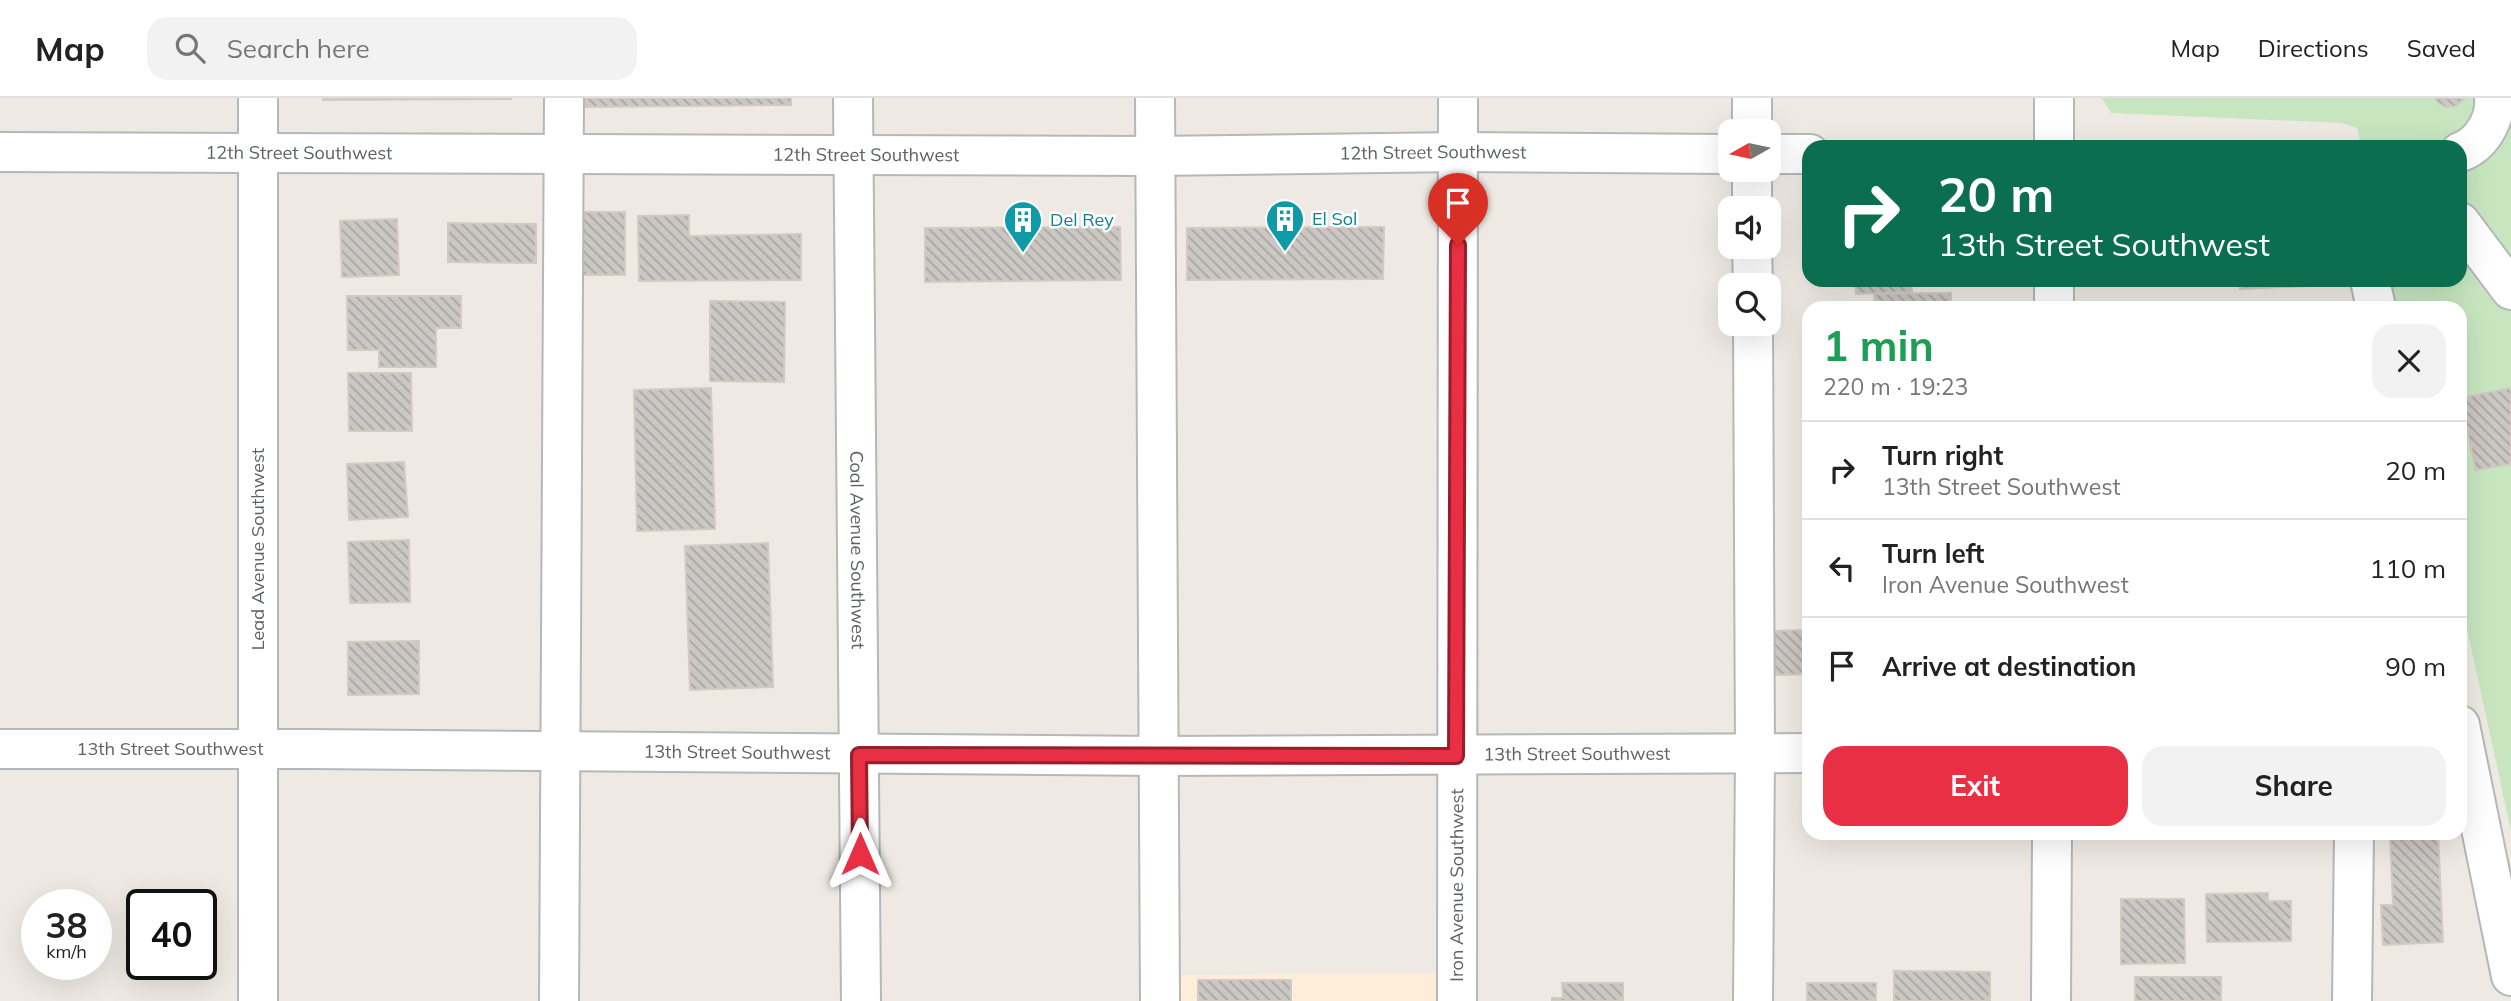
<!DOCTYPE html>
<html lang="en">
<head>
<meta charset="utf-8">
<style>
	body { margin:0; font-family:Mulish,sans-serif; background:#f2f2f2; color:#222; height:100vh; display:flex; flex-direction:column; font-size:26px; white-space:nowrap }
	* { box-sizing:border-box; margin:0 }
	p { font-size:23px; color:#767676 }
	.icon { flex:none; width:38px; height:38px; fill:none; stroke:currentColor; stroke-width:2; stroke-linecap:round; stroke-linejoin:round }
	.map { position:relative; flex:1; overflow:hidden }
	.drawer { position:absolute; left:1802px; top:203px; width:665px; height:539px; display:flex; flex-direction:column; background:#fff; border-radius:21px; box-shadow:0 7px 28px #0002 }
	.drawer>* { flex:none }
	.banner { position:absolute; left:1802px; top:42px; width:665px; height:147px; border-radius:21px; box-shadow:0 7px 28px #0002; background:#0b6e4f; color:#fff; overflow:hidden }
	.needle { width:46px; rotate:261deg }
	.buttons { position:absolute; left:1718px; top:21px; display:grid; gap:14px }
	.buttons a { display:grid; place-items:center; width:63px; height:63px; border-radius:14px; background:#fff; box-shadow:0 7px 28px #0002; font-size:35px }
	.speed { position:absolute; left:21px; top:791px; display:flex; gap:14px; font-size:35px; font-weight:700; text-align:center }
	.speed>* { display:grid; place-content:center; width:91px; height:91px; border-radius:50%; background:#fff; box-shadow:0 7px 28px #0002; line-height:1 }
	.speed small { font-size:18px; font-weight:400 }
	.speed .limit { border:4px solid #111; border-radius:10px; background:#fff; color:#111 }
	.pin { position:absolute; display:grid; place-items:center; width:60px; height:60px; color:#fff; margin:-72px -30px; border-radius:50% 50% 50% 0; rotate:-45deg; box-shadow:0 0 7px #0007 }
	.pin .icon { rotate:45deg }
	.me { position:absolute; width:77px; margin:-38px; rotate:0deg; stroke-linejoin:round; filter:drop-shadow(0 0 5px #0008) }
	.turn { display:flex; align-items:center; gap:24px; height:147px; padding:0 21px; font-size:32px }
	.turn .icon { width:91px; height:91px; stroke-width:2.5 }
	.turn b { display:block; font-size:49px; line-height:60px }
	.round { display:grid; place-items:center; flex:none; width:74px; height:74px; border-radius:21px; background:#f2f2f2 }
	.summary { display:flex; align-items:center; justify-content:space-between; height:119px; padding:0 21px }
	h1 { font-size:42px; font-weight:700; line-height:52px; color:#1e9e55 }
	.primary-button { display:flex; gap:14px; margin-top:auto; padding:14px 21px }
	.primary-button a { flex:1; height:80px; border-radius:21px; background:#e92f44; color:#fff; font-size:28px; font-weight:700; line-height:80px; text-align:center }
	.primary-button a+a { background:#f2f2f2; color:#222 }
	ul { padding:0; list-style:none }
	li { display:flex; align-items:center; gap:21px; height:98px; padding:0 21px; border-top:2px solid #e0e0e0 }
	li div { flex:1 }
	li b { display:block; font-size:26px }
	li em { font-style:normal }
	header { display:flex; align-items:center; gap:42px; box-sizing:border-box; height:98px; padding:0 35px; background:#fff; border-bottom:2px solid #e0e0e0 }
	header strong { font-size:33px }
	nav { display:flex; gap:38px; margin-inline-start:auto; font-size:24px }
	.search { width:490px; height:63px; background:#f2f2f2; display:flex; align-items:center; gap:18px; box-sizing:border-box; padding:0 24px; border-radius:21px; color:#767676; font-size:26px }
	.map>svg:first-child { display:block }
	.commercial { fill:#feeed9 }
	.park { fill:#c7e6c0 }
	.building { fill:url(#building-back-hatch); stroke:#d3cac2; stroke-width:2 }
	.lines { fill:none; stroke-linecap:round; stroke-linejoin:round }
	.minor-casing { stroke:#b4b7bb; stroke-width:42 }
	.minor { stroke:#fff; stroke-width:38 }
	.route-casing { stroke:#971f2c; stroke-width:18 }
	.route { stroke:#e92f44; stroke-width:12 }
	.labels { text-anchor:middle; stroke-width:5; stroke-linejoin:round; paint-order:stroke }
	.street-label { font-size:18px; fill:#5b6164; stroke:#fff }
	.culture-label { font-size:18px; fill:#0d838f; stroke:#fff; text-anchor:start }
</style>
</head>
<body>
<header>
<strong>Map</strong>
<div class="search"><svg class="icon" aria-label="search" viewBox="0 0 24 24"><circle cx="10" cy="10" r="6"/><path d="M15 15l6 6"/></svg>Search here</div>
<nav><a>Map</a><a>Directions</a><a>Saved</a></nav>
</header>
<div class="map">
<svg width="2511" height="903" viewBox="0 0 2511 903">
	<defs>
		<pattern id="building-back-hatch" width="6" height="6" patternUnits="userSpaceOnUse" patternTransform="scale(1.75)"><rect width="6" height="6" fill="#cbc7c3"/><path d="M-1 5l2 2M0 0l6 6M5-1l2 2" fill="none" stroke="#a8a5a2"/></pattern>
	</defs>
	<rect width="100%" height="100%" fill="#eeeae3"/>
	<polygon class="commercial" points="1457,875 1457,903 1160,903 1160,877"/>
	<polygon class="park" points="2102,0 2511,0 2511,733 2461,503 2460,210 2396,210 2390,182 2460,182 2460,49 2361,49 2357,30 2342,25 2111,15"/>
	<g class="building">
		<polygon points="323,0 511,0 511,1 323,2"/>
		<polygon points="585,0 791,0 791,7 585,9"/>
		<polygon points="2436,0 2465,0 2456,8 2445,9 2437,4"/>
		<rect x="573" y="114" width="52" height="63"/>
		<polygon points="689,117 689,138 801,136 801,182 639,183 638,118"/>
		<polygon points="397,121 399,177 342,179 340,123"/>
		<polygon points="448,125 536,126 536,165 448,164"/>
		<polygon points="1120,129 1121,182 925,184 925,130"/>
		<polygon points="1384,129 1383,181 1187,182 1187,130"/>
		<polygon points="1855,182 1911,182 1912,194 1856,196"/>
		<polygon points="2240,182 2327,182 2328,187 2240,191"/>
		<polygon points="1951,195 1951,210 1875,210 1874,196"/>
		<polygon points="347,198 461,198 461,230 436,230 436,269 379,269 379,252 348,252"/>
		<polygon points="710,203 785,204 784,284 710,283"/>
		<polygon points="348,275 411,275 412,333 349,333"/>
		<polygon points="711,290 715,431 637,433 634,292"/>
		<polygon points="2511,290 2511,366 2476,372 2460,300"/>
		<polygon points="404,364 408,419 349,422 347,366"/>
		<polygon points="409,442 410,504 350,505 348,444"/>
		<polygon points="768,445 773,589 690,592 685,448"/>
		<polygon points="1810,532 1810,576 1774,577 1773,533"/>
		<polygon points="419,543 419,596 348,597 348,544"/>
		<polygon points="2390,735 2438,735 2443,844 2383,847 2381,807 2393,807"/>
		<polygon points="2268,795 2268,803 2291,803 2291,843 2207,844 2206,796"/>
		<polygon points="2121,801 2184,801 2185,865 2121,866"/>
		<polygon points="1894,873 1990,874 1990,903 1894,903"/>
		<rect x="2135" y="879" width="86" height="24"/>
		<rect x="1198" y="882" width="93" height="21"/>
		<polygon points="1562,885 1623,885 1623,903 1552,903 1552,900 1563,900"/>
		<rect x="1807" y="885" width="69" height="18"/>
	</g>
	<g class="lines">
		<defs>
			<g id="minor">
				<polyline points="258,0 258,903"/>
				<path id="s1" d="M853,0L861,903"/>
				<polyline points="1155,0 1160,903"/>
				<polyline points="1752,33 1752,0"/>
				<polyline points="2054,49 2054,0"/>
				<path id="s2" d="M0,54L1155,58L1459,54L1731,56"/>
				<path d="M2460,54C2481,47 2496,22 2494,0"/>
				<polyline points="1769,56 1810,56"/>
				<polyline points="1752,72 1752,110"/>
				<polyline points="2460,124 2511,192"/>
				<polyline points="1752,149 1753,187"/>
				<polyline points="2370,182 2376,210"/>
				<polyline points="2054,210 2054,182"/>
				<polyline points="2460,627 2511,878"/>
				<path id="s3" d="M0,651H309L1160,658L1810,655"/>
				<polyline points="559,903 564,0"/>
				<path id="s4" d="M1457,903L1458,0"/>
				<polyline points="1753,903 1755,656 1753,226"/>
				<polyline points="2051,903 2052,735"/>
				<polyline points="2352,903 2354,735"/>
			</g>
		</defs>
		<use href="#minor" class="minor-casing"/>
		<use href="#minor" class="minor"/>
	</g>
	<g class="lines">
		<defs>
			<polyline id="route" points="860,756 859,657 1456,658 1458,147"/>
		</defs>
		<use href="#route" class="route-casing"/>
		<use href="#route" class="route"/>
	</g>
	<defs>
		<symbol id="building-pin" viewBox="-11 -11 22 30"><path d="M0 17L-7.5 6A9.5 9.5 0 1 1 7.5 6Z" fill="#0f9aa8" stroke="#fff"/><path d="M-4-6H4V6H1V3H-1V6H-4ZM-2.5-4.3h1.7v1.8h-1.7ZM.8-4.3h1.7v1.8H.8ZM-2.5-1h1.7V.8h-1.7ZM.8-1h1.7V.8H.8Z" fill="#fff"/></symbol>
	</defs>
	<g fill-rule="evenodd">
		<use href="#building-pin" x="1263" y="99" width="44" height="60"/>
		<use href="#building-pin" x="1001" y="100" width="44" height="60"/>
	</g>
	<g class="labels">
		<g class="street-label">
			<text dy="6" stroke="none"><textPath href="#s2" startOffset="1433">12th Street Southwest</textPath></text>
			<text dy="6" stroke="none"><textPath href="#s2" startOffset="299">12th Street Southwest</textPath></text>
			<text dy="6" stroke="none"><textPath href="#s2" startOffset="866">12th Street Southwest</textPath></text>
			<text transform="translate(258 451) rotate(-90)" y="6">Lead Avenue Southwest</text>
			<text dy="6" stroke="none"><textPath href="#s1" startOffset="452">Coal Avenue Southwest</textPath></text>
			<text dy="6" stroke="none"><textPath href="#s3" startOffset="170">13th Street Southwest</textPath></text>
			<text dy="6" stroke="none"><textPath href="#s3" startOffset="737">13th Street Southwest</textPath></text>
			<text dy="6" stroke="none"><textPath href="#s3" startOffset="1577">13th Street Southwest</textPath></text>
			<text dy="6" stroke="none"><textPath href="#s4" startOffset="116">Iron Avenue Southwest</textPath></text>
		</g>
		<g class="culture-label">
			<text x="1312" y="127">El Sol</text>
			<text x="1050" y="128">Del Rey</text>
		</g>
	</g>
</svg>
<div class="buttons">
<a><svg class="needle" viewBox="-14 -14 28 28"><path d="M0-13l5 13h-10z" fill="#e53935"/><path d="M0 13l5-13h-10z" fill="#767676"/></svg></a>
<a><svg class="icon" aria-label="sound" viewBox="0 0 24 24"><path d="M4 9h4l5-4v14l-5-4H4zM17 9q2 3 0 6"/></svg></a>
<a><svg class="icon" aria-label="search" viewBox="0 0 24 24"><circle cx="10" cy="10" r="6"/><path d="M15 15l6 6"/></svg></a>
</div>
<div class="speed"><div>38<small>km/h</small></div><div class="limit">40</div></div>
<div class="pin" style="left:1458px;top:147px;background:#d93025"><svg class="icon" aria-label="arrive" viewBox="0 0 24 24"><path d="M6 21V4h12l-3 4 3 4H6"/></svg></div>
<svg class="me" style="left:860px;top:756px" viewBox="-20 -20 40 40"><path d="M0-17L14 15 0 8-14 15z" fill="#e92f44" stroke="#fff" stroke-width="4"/></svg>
<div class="banner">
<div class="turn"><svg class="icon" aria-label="right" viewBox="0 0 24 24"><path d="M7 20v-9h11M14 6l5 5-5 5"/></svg><div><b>20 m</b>13th Street Southwest</div></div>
</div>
<section class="drawer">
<div class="summary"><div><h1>1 min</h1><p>220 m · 19:23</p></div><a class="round"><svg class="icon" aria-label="close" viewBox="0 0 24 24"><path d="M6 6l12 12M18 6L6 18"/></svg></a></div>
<ul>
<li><svg class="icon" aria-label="right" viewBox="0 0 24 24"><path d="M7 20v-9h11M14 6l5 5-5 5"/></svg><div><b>Turn right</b><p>13th Street Southwest</p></div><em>20 m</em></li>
<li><svg class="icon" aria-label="left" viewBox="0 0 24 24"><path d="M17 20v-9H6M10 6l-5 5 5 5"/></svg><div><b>Turn left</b><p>Iron Avenue Southwest</p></div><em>110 m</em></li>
<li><svg class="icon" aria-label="arrive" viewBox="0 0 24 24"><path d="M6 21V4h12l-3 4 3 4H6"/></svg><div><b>Arrive at destination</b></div><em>90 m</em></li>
</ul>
<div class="primary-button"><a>Exit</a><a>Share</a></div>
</section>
</div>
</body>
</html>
